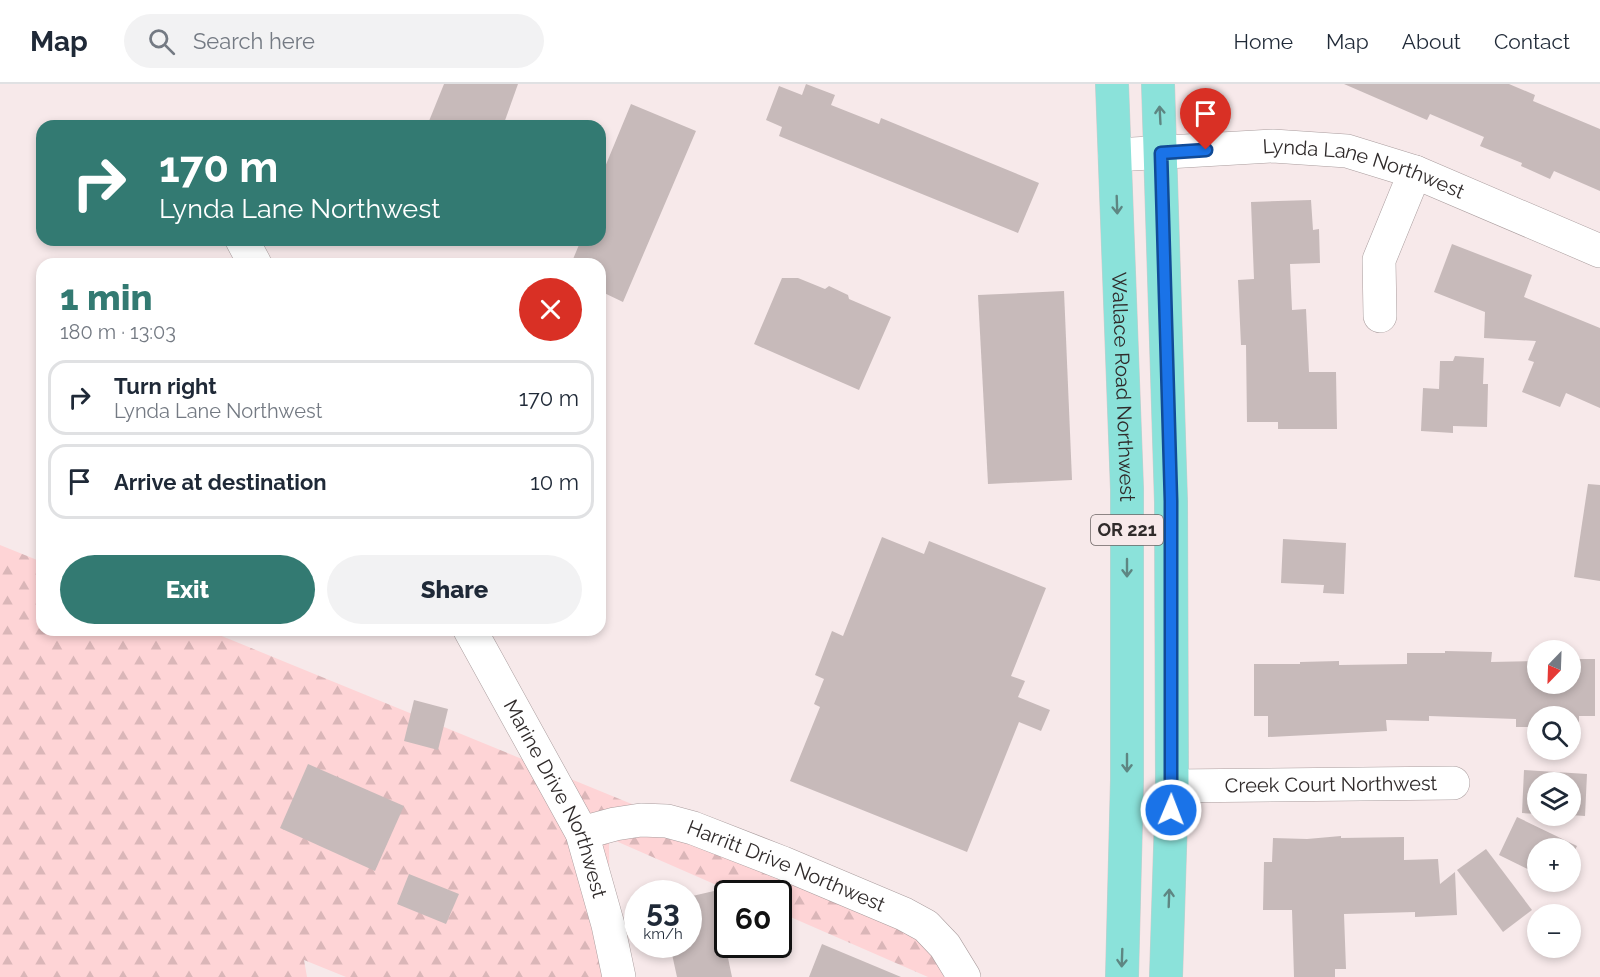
<!DOCTYPE html>
<html lang="en">
<head>
<meta charset="utf-8">
<style>
	body { margin:0; font-family:Raleway,sans-serif; background:#f2f2f3; color:#1f2937; height:100vh; display:flex; flex-direction:column; font-size:22px; white-space:nowrap }
	* { box-sizing:border-box; margin:0 }
	p { font-size:20px; color:#747a83 }
	.icon { flex:none; width:33px; height:33px; fill:none; stroke:currentColor; stroke-width:2; stroke-linecap:round; stroke-linejoin:round }
	.map { position:relative; flex:1; overflow:hidden }
	.details { position:absolute; left:36px; top:174px; width:570px; height:378px; display:flex; flex-direction:column; background:#fff; border-radius:18px; box-shadow:0 3px 9px #0003 }
	.details>* { flex:none }
	.top-card { position:absolute; left:36px; top:36px; width:570px; height:126px; border-radius:18px; box-shadow:0 3px 9px #0003; background:#337a72; color:#fff; overflow:hidden }
	.needle { width:39px; rotate:203deg }
	.tools { position:absolute; left:1527px; top:556px; display:grid; gap:12px }
	.tools a { display:grid; place-items:center; width:54px; height:54px; border-radius:50%; background:#fff; box-shadow:0 3px 9px #0003; font-size:30px }
	.speed { position:absolute; left:624px; top:796px; display:flex; gap:12px; font-size:30px; font-weight:700; text-align:center }
	.speed>* { display:grid; place-content:center; width:78px; height:78px; border-radius:50%; background:#fff; box-shadow:0 3px 9px #0003; line-height:1 }
	.speed small { font-size:15px; font-weight:400 }
	.speed .limit { border:3px solid #111; border-radius:9px; background:#fff; color:#111 }
	.pin { position:absolute; display:grid; place-items:center; width:51px; height:51px; color:#fff; margin:-62px -26px; border-radius:50% 50% 50% 0; rotate:-45deg; box-shadow:0 0 6px #0007 }
	.pin .icon { rotate:45deg }
	.me { position:absolute; width:66px; margin:-33px; rotate:1deg; stroke-linejoin:round; filter:drop-shadow(0 0 4px #0008) }
	.turn { display:flex; align-items:center; gap:21px; height:126px; padding:0 24px; font-size:27px }
	.turn .icon { width:78px; height:78px; stroke-width:2.5 }
	.turn b { display:block; font-size:42px; line-height:51px }
	.round { display:grid; place-items:center; flex:none; width:63px; height:63px; border-radius:32px; background:#f2f2f3 }
	.head { display:flex; align-items:center; justify-content:space-between; height:102px; padding:0 24px }
	h1 { font-size:36px; font-weight:800; line-height:45px; color:#337a72 }
	.primary-button { display:flex; gap:12px; margin-top:auto; padding:12px 24px }
	.primary-button a { flex:1; height:69px; border-radius:36px; background:#337a72; color:#fff; font-size:24px; font-weight:800; line-height:69px; text-align:center }
	.primary-button a+a { background:#f2f2f3; color:#1f2937 }
	ul { padding:0; list-style:none }
	li { display:flex; align-items:center; gap:18px; height:75px; margin:0 12px 9px; padding:0 12px; border:3px solid #e0e1e3; border-radius:18px }
	li div { flex:1 }
	li b { display:block; font-size:22px }
	li em { font-style:normal }
	header { display:flex; align-items:center; gap:36px; box-sizing:border-box; height:84px; padding:0 30px; background:#fff; border-bottom:2px solid #e0e1e3 }
	header strong { font-size:28px }
	nav { display:flex; gap:33px; margin-inline-start:auto; font-size:21px }
	.search { width:420px; height:54px; background:#f2f2f3; display:flex; align-items:center; gap:15px; box-sizing:border-box; padding:0 21px; border-radius:33px; color:#747a83; font-size:22px }
	.map>svg:first-child { display:block }
	.forest { fill:url(#forest-firs) }
	.building { fill:#c7baba }
	.lines { fill:none; stroke-linecap:round; stroke-linejoin:round }
	.minor-casing { stroke:#aa9d9e; stroke-width:34 }
	.major-casing { stroke:#cdcccc; stroke-width:34 }
	.minor { stroke:#fff; stroke-width:33 }
	.major { stroke:#8be2da; stroke-width:33 }
	.oneway { stroke:#5e8682 }
	.route-casing { stroke:#114b97; stroke-width:15 }
	.route { stroke:#1a73e8; stroke-width:10 }
	.labels { text-anchor:middle; stroke-width:4.5; stroke-linejoin:round; paint-order:stroke }
	.shield { fill:#f7e9ea; stroke:#6c6464; stroke-width:1.5 }
	.shield-label { font-size:18px; font-weight:bold; fill:#302b2b }
	.street-label { font-size:20px; fill:#302b2b; stroke:#f7e9ea }
</style>
</head>
<body>
<header>
<strong>Map</strong>
<div class="search"><svg class="icon" aria-label="search" viewBox="0 0 24 24"><circle cx="10" cy="10" r="6"/><path d="M15 15l6 6"/></svg>Search here</div>
<nav><a>Home</a><a>Map</a><a>About</a><a>Contact</a></nav>
</header>
<div class="map">
<svg width="1600" height="893" viewBox="0 0 1600 893">
	<defs>
		<pattern id="forest-firs" width="22" height="20" patternUnits="userSpaceOnUse" patternTransform="scale(1.5)"><rect width="22" height="20" fill="#fed4d6"/><path d="M5 1l3.5 6h-7zM16 11l3.5 6h-7z" fill="#dab6b8"/></pattern>
	</defs>
	<rect width="100%" height="100%" fill="#f7e9ea"/>
	<polygon class="forest" points="0,461 42,478 42,546 207,546 959,854 959,893 928,893 779,828 778,810 737,810 609,754 610,893 346,893 304,876 307,893 0,893"/>
	<g class="building">
		<polygon points="444,0 518,0 503,42 427,42"/>
		<polygon points="806,0 835,11 831,21 879,40 881,34 1039,99 1018,149 779,52 782,43 766,36 779,2 802,11"/>
		<polygon points="1344,0 1509,0 1535,11 1533,17 1600,45 1600,107 1554,87 1550,95 1521,82 1522,79 1480,62 1484,53 1430,30 1427,36"/>
		<polygon points="631,20 696,47 623,218 600,207 600,180 571,180 581,156 600,156 600,95"/>
		<polygon points="1311,116 1313,146 1319,145 1320,179 1290,180 1292,226 1306,225 1309,288 1336,288 1337,345 1278,345 1278,338 1247,338 1246,261 1241,261 1238,196 1254,195 1251,118"/>
		<polygon points="1452,160 1532,191 1524,213 1600,244 1600,324 1566,309 1560,323 1522,308 1534,278 1528,276 1536,257 1484,254 1485,228 1434,208"/>
		<polygon points="782,194 798,194 825,205 829,202 848,211 849,215 891,233 859,306 754,260"/>
		<polygon points="1064,207 1072,396 988,400 978,211"/>
		<polygon points="1455,272 1484,274 1483,300 1488,300 1487,343 1453,342 1453,349 1421,347 1423,304 1439,305 1440,277 1453,277"/>
		<polygon points="1588,400 1600,401 1600,497 1574,493"/>
		<polygon points="882,453 924,470 929,457 1046,504 1011,592 1025,597 1018,613 1050,626 1041,647 1019,638 967,768 790,697 820,623 814,620 824,595 815,591 832,547 843,552"/>
		<polygon points="1283,455 1346,459 1344,510 1323,509 1324,501 1281,499"/>
		<polygon points="1445,567 1492,568 1491,578 1538,577 1538,600 1570,600 1570,575 1595,575 1595,632 1579,632 1579,642 1570,642 1570,633 1538,633 1538,643 1516,643 1516,635 1429,632 1429,637 1386,636 1387,647 1268,653 1268,632 1254,632 1254,580 1300,580 1300,578 1339,577 1339,581 1407,580 1407,569 1445,569"/>
		<polygon points="414,616 448,625 438,666 404,657"/>
		<polygon points="308,680 404,722 375,787 280,744"/>
		<polygon points="1524,686 1587,690 1585,732 1570,731 1570,699 1538,699 1538,730 1522,729"/>
		<polygon points="1517,733 1577,762 1570,776 1570,765 1538,765 1538,790 1499,771"/>
		<polygon points="1341,752 1341,754 1404,753 1404,776 1438,775 1440,800 1455,788 1457,831 1415,833 1415,828 1344,830 1346,885 1335,885 1335,893 1294,893 1292,826 1263,826 1264,778 1272,778 1273,754 1307,755"/>
		<polygon points="1486,765 1532,826 1503,848 1457,786"/>
		<polygon points="409,790 459,810 446,840 397,820"/>
		<polygon points="714,807 732,893 677,893 670,861 688,861 688,813"/>
		<polygon points="822,860 901,893 809,893"/>
	</g>
	<g class="lines">
		<defs>
			<g id="minor">
				<path id="s1" d="M1115,71L1273,62L1347,67L1415,88L1600,167"/>
				<polyline points="242,156 255,180"/>
				<polyline points="1380,232 1379,176 1415,88"/>
				<path id="s2" d="M470,546L582,749L608,841L619,893"/>
				<path id="s3" d="M1172,702L1453,699"/>
				<path id="s4" d="M582,749L615,740L641,736L667,737L693,744L783,779L904,830L926,842L945,862L964,893"/>
			</g>
			<g id="major">
				<path id="s5" d="M1112,0L1127,405V696L1122,893"/>
				<polyline points="1158,0 1171,418 1172,702 1166,893"/>
			</g>
		</defs>
		<use href="#minor" class="minor-casing"/>
		<use href="#major" class="major-casing"/>
		<use href="#minor" class="minor"/>
		<use href="#major" class="major"/>
	</g>
	<defs><path id="oneway-shaft" d="M-6 0H5M1.5-3L5.5 0L1.5 3" fill="none" stroke-width="1.6" stroke-linecap="round" stroke-linejoin="round" transform="scale(1.5)"/></defs>
	<g class="oneway">
		<use href="#oneway-shaft" transform="translate(1160 31) rotate(-93)"/>
		<use href="#oneway-shaft" transform="translate(1117 121) rotate(88)"/>
		<use href="#oneway-shaft" transform="translate(1127 484) rotate(90)"/>
		<use href="#oneway-shaft" transform="translate(1127 679) rotate(90)"/>
		<use href="#oneway-shaft" transform="translate(1169 814) rotate(-88)"/>
		<use href="#oneway-shaft" transform="translate(1122 874) rotate(92)"/>
	</g>
	<g class="lines">
		<defs>
			<polyline id="route" points="1171,726 1171,417 1161,69 1206,66"/>
		</defs>
		<use href="#route" class="route-casing"/>
		<use href="#route" class="route"/>
	</g>
	<g class="labels">
		<rect class="shield" x="1091" y="431" width="72" height="30" rx="4.5"/>
		<g class="shield-label">
			<text x="1127" y="452">OR 221</text>
		</g>
		<g class="street-label">
			<text dy="7" stroke="none"><textPath href="#s1" startOffset="252">Lynda Lane Northwest</textPath></text>
			<text dy="7" stroke="none"><textPath href="#s5" startOffset="303">Wallace Road Northwest</textPath></text>
			<text dy="7" stroke="none"><textPath href="#s3" startOffset="159">Creek Court Northwest</textPath></text>
			<text dy="7" stroke="none"><textPath href="#s2" startOffset="190">Marine Drive Northwest</textPath></text>
			<text dy="7" stroke="none"><textPath href="#s4" startOffset="214">Harritt Drive Northwest</textPath></text>
		</g>
	</g>
</svg>
<div class="tools">
<a><svg class="needle" viewBox="-14 -14 28 28"><path d="M0-13l5 13h-10z" fill="#e53935"/><path d="M0 13l5-13h-10z" fill="#747a83"/></svg></a>
<a><svg class="icon" aria-label="search" viewBox="0 0 24 24"><circle cx="10" cy="10" r="6"/><path d="M15 15l6 6"/></svg></a>
<a><svg class="icon" aria-label="layers" viewBox="0 0 24 24"><path d="M12 4l9 5-9 5-9-5zM3 14l9 5 9-5"/></svg></a>
<a>+</a>
<a>−</a>
</div>
<div class="speed"><div>53<small>km/h</small></div><div class="limit">60</div></div>
<div class="pin" style="left:1206px;top:66px;background:#d93025"><svg class="icon" aria-label="arrive" viewBox="0 0 24 24"><path d="M6 21V4h12l-3 4 3 4H6"/></svg></div>
<svg class="me" style="left:1171px;top:726px" viewBox="-20 -20 40 40"><circle r="17" fill="#1a73e8" stroke="#fff" stroke-width="3"/><path d="M0-11L8 9 0 5-8 9z" fill="#fff"/></svg>
<div class="top-card">
<div class="turn"><svg class="icon" aria-label="right" viewBox="0 0 24 24"><path d="M7 20v-9h11M14 6l5 5-5 5"/></svg><div><b>170 m</b>Lynda Lane Northwest</div></div>
</div>
<section class="details">
<div class="head"><div><h1>1 min</h1><p>180 m · 13:03</p></div><a class="round" style="background:#d93025;color:#fff"><svg class="icon" aria-label="close" viewBox="0 0 24 24"><path d="M6 6l12 12M18 6L6 18"/></svg></a></div>
<ul>
<li><svg class="icon" aria-label="right" viewBox="0 0 24 24"><path d="M7 20v-9h11M14 6l5 5-5 5"/></svg><div><b>Turn right</b><p>Lynda Lane Northwest</p></div><em>170 m</em></li>
<li><svg class="icon" aria-label="arrive" viewBox="0 0 24 24"><path d="M6 21V4h12l-3 4 3 4H6"/></svg><div><b>Arrive at destination</b></div><em>10 m</em></li>
</ul>
<div class="primary-button"><a>Exit</a><a>Share</a></div>
</section>
</div>
</body>
</html>
